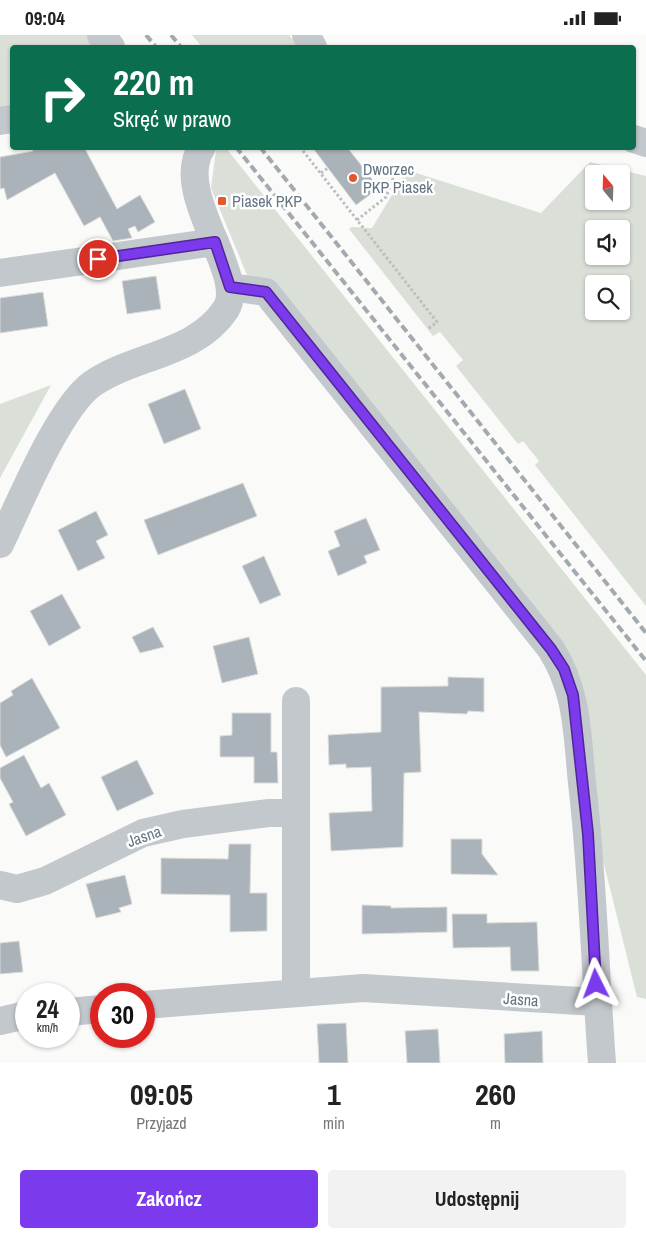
<!DOCTYPE html>
<html lang="pl">
<head>
<meta charset="utf-8">
<style>
	body { margin:0; font-family:"Archivo Narrow",sans-serif; background:#f2f2f2; color:#222; height:100vh; display:flex; flex-direction:column; font-size:19px; white-space:nowrap }
	* { box-sizing:border-box; margin:0 }
	p { font-size:16px; color:#767676 }
	.icon { flex:none; width:28px; height:28px; fill:none; stroke:currentColor; stroke-width:2; stroke-linecap:round; stroke-linejoin:round }
	.map { position:relative; height:1028px; overflow:hidden }
	.details { display:flex; flex-direction:column; background:#fff; flex:1 }
	.details>* { flex:none }
	.hud { position:absolute; left:10px; top:10px; width:626px; height:105px; border-radius:5px; box-shadow:0 1px 4px #0004; background:#0b6e4f; color:#fff; overflow:hidden }
	.needle { width:32px; rotate:341deg }
	.controls { position:absolute; left:585px; top:130px; display:grid; gap:10px }
	.controls a { display:grid; place-items:center; width:45px; height:45px; border-radius:5px; background:#fff; box-shadow:0 1px 4px #0004; font-size:25px }
	.speed { position:absolute; left:15px; top:948px; display:flex; gap:10px; font-size:25px; font-weight:700; text-align:center }
	.speed>* { display:grid; place-content:center; width:65px; height:65px; border-radius:50%; background:#fff; box-shadow:0 1px 4px #0004; line-height:1 }
	.speed small { font-size:12px; font-weight:400 }
	.speed .limit { border:8px solid #d22; background:#fff; color:#111 }
	.pin { position:absolute; display:grid; place-items:center; width:42px; height:42px; color:#fff; margin:-21px; border:2px solid #fff; border-radius:50%; box-shadow:0 1px 5px #0007 }
	.me { position:absolute; width:55px; margin:-28px; rotate:357deg; stroke-linejoin:round; filter:drop-shadow(0 0 4px #0008) }
	.turn { display:flex; align-items:center; gap:18px; height:105px; padding:0 20px; font-size:22px }
	.turn .icon { width:65px; height:65px; stroke-width:2.5 }
	.turn b { display:block; font-size:35px; line-height:42px }
	.eta { display:flex; justify-content:space-evenly; align-items:center; height:85px; text-align:center }
	.eta b { font-size:30px; font-weight:700; line-height:35px }
	.cta { display:flex; gap:10px; margin-top:auto; padding:10px 20px }
	.cta a { flex:1; height:58px; border-radius:5px; background:#7c3aed; color:#fff; font-size:20px; font-weight:700; line-height:58px; text-align:center }
	.cta a+a { background:#f2f2f2; color:#222 }
	.status { display:flex; justify-content:space-between; align-items:center; height:35px; padding:0 25px; background:#fff; direction:ltr }
	.status svg { height:14px; fill:currentColor }
	.map>svg:first-child { display:block }
	.green { fill:#dadfd7; fill-rule:evenodd }
	.building { fill:#aab3b9; stroke:#dcdcda }
	.lines { fill:none; stroke-linecap:round; stroke-linejoin:round }
	.path { stroke:#bbbfc2; stroke-width:3; stroke-dasharray:2.5 2.5; stroke-linecap:butt }
	.minor { stroke:#c3c8cc; stroke-width:28 }
	.rail { stroke:#a2aab0; stroke-width:4; stroke-dasharray:8 4; stroke-linecap:butt }
	.route-casing { stroke:#51269a; stroke-width:12 }
	.route { stroke:#7c3aed; stroke-width:9 }
	.poi-dot { fill:#e4572e; stroke:#fff; stroke-width:2 }
	.labels { text-anchor:middle; stroke-width:5; stroke-linejoin:round; paint-order:stroke }
	.poi-label { font-size:16px; fill:#657683; stroke:#fff; text-anchor:start }
	.street-label { font-size:16px; fill:#657683; stroke:#fff }
</style>
</head>
<body>
<div class="status"><b>09:04</b><svg viewBox="0 0 49 12"><path d="M0 12V9h3v3zM5 12V6h3v6zM10 12V3h3v9zM15 12V0h3v12zM26 1h20v11H26zM47 4h2v5h-2z"/></svg></div>
<div class="map">
<svg width="646" height="1028" viewBox="0 0 646 1028">
	<rect width="100%" height="100%" fill="#fafaf8"/>
	<g class="green">
		<polygon points="0,0 90,0 100,12 12,12 12,74 0,75"/>
		<polygon points="192,0 289,0 298,12 202,12"/>
		<polygon points="226,113 646,640 646,964 637,962 596,797 576,654 249,245 211,153 216,115"/>
		<path d="M590,127L646,141V571L535,430L539,426L523,406L518,409L456,331L463,325L440,297L433,301L349,194L352,192L372,193L407,135L541,178ZM594,139H621V166H594ZM594,194H621V221H594ZM594,249H621V276H594Z"/>
		<polygon points="51,350 0,443 0,369"/>
	</g>
	<g class="building">
		<polygon points="31,112 84,112 117,174 140,160 155,187 138,197 135,191 128,194 132,203 113,206 100,182 84,191 55,138 7,165 4,153 0,154 0,122 33,116"/>
		<polygon points="312,112 347,112 379,153 356,170"/>
		<polygon points="156,241 161,274 127,279 122,246"/>
		<polygon points="43,257 48,291 0,298 0,263"/>
		<polygon points="185,354 201,394 164,409 148,369"/>
		<polygon points="243,448 257,481 158,520 144,485"/>
		<polygon points="96,476 108,500 96,506 105,523 78,536 58,495"/>
		<polygon points="366,483 380,515 364,521 367,528 338,541 328,516 340,511 334,496"/>
		<polygon points="264,521 281,560 260,569 242,531"/>
		<polygon points="62,559 81,593 49,611 30,576"/>
		<polygon points="153,592 164,612 140,618 132,602"/>
		<polygon points="249,602 258,639 222,648 213,611"/>
		<polygon points="448,642 484,643 484,677 468,676 467,679 419,677 421,737 404,738 403,812 331,816 329,778 372,776 371,732 346,733 346,729 329,730 328,700 381,697 381,652 448,651"/>
		<polygon points="32,643 60,693 6,722 0,710 0,668 13,660 11,656"/>
		<polygon points="232,678 271,678 271,717 277,717 278,748 254,748 254,722 220,722 220,701 232,700"/>
		<polygon points="24,720 41,753 49,748 66,780 26,801 9,769 13,767 0,743 0,733"/>
		<polygon points="137,725 154,759 117,776 101,742"/>
		<polygon points="451,804 482,804 482,819 498,840 451,839"/>
		<polygon points="229,809 251,809 250,858 267,858 267,896 230,897 230,860 161,859 161,823 228,824"/>
		<polygon points="125,840 132,869 119,873 121,877 96,883 86,849"/>
		<polygon points="362,870 391,871 391,873 447,872 447,897 362,899"/>
		<polygon points="452,879 487,879 487,888 537,887 539,936 511,936 510,912 453,913"/>
		<polygon points="19,906 23,937 0,939 0,908"/>
		<polygon points="346,988 348,1028 319,1028 317,989"/>
		<polygon points="438,994 440,1028 407,1028 405,996"/>
		<polygon points="542,996 543,1028 505,1028 504,999"/>
	</g>
	<g class="lines">
		<g class="path">
			<polyline points="300,112 437,287 428,294"/>
			<polyline points="321,138 328,133"/>
			<polyline points="357,185 386,162 394,141"/>
		</g>
		<g class="minor">
			<polyline points="101,0 111,12"/>
			<polyline points="306,0 313,12"/>
			<polyline points="0,86 12,84"/>
			<polyline points="634,104 646,108"/>
			<polyline points="0,238 215,207"/>
			<path d="M230,252L266,257L551,614C578,657 577,699 582,748C593,841 595,935 602,1028"/>
			<path d="M0,509C20,468 58,374 92,349C133,320 196,320 226,274C248,239 171,158 202,112"/>
			<polyline points="296,666 296,778"/>
			<polyline points="0,850 17,854 45,846 143,798 183,789 269,778 296,778 296,957"/>
			<polyline points="144,970 363,953 597,967"/>
			<polyline points="69,977 101,974"/>
			<polyline points="0,986 26,980"/>
		</g>
		<g class="rail">
			<polyline points="146,0 156,12"/>
			<polyline points="171,0 181,12"/>
			<polyline points="236,112 646,626"/>
			<polyline points="260,112 646,598"/>
		</g>
	</g>
	<g class="lines">
		<defs>
			<polyline id="route" points="98,224 215,207 230,252 266,257 551,614 564,634 573,660 588,799 596,949"/>
		</defs>
		<use href="#route" class="route-casing"/>
		<use href="#route" class="route"/>
	</g>
	<g class="poi-dot">
		<circle cx="353" cy="143" r="5"/>
		<rect x="217" y="161" width="10" height="10" rx="2.5"/>
	</g>
	<g class="labels">
		<g class="poi-label">
			<text x="363" y="140">Dworzec<tspan x="363" dy="18">PKP Piasek</tspan></text>
			<text x="232" y="172">Piasek PKP</text>
		</g>
		<g class="street-label">
			<text transform="translate(144 801) rotate(-19)" y="6">Jasna</text>
			<text transform="translate(521 964) rotate(4)" y="6">Jasna</text>
		</g>
	</g>
</svg>
<div class="controls">
<a><svg class="needle" viewBox="-14 -14 28 28"><path d="M0-13l5 13h-10z" fill="#e53935"/><path d="M0 13l5-13h-10z" fill="#767676"/></svg></a>
<a><svg class="icon" aria-label="sound" viewBox="0 0 24 24"><path d="M4 9h4l5-4v14l-5-4H4zM17 9q2 3 0 6"/></svg></a>
<a><svg class="icon" aria-label="search" viewBox="0 0 24 24"><circle cx="10" cy="10" r="6"/><path d="M15 15l6 6"/></svg></a>
</div>
<div class="speed"><div>24<small>km/h</small></div><div class="limit">30</div></div>
<div class="pin" style="left:98px;top:224px;background:#d93025"><svg class="icon" aria-label="arrive" viewBox="0 0 24 24"><path d="M6 21V4h12l-3 4 3 4H6"/></svg></div>
<svg class="me" style="left:596px;top:949px" viewBox="-20 -20 40 40"><path d="M0-17L14 15 0 8-14 15z" fill="#7c3aed" stroke="#fff" stroke-width="4"/></svg>
<div class="hud">
<div class="turn"><svg class="icon" aria-label="right" viewBox="0 0 24 24"><path d="M7 20v-9h11M14 6l5 5-5 5"/></svg><div><b>220 m</b>Skręć w prawo</div></div>
</div>
</div>
<section class="details">
<div class="eta">
<div><b>09:05</b><p>Przyjazd</p></div>
<div><b>1</b><p>min</p></div>
<div><b>260</b><p>m</p></div>
</div>
<div class="cta"><a>Zakończ</a><a>Udostępnij</a></div>
</section>
</body>
</html>
